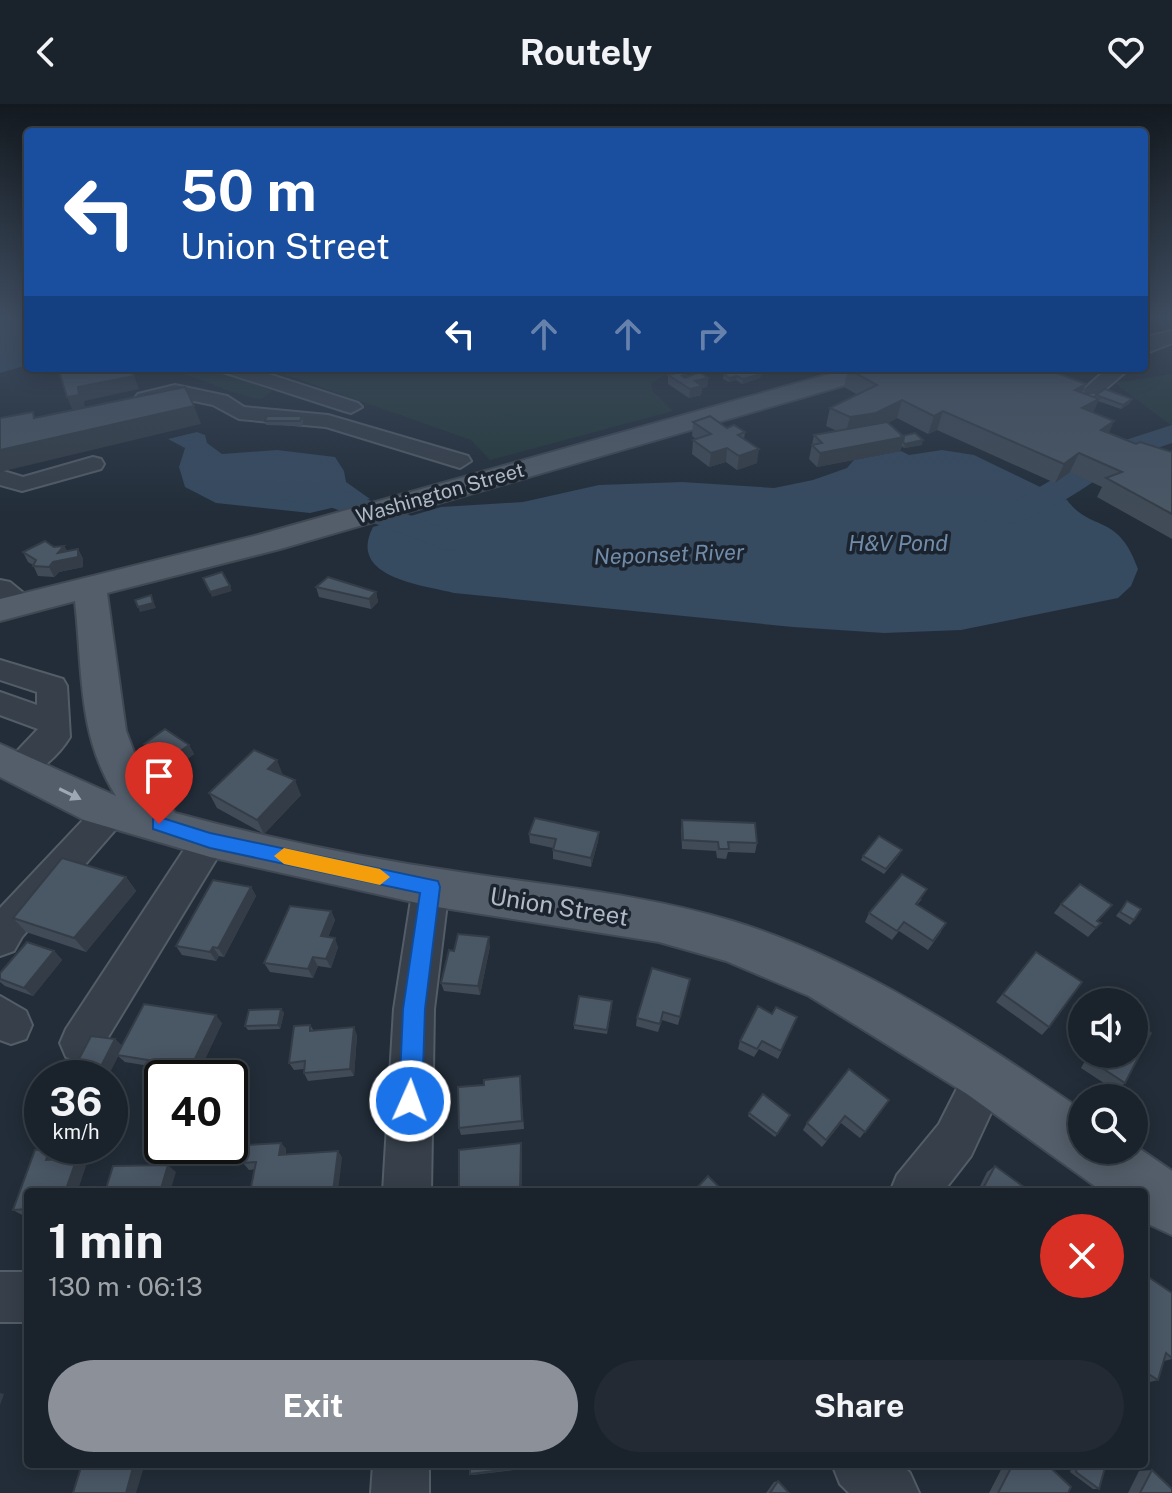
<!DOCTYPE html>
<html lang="en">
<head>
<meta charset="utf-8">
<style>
	body { margin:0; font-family:"Public Sans",sans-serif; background:#232a33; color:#f1f3f6; height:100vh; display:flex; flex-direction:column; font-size:30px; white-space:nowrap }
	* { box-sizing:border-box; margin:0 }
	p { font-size:26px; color:#9fa4a9 }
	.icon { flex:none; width:44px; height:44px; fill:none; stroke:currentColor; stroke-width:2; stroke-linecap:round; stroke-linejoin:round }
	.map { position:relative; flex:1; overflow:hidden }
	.side { position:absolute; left:24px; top:1084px; width:1124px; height:280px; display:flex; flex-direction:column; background:#1a222b; border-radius:8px; box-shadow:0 4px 20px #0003,0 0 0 2px #383f47 }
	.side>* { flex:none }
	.guide { position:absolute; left:24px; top:24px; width:1124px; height:244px; border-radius:8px; box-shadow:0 4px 20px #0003,0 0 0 2px #383f47; background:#1a4fa0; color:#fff; overflow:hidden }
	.fabs { position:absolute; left:1068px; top:884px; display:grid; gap:16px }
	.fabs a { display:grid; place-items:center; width:80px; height:80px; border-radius:50%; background:#1a222b; box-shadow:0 4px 20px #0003,0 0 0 2px #383f47; font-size:40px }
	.speed { position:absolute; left:24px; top:956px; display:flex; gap:16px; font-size:40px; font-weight:700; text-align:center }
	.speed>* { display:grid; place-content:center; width:104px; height:104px; border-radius:50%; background:#1a222b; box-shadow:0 4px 20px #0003,0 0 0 2px #383f47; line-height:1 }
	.speed small { font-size:20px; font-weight:400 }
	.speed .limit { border:4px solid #111; border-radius:12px; background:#fff; color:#111 }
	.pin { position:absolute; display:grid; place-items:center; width:68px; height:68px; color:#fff; margin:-82px -34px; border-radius:50% 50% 50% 0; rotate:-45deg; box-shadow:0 0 8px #0007 }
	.pin .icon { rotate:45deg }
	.me { position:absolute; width:88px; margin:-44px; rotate:2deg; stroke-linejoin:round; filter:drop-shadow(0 0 6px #0008) }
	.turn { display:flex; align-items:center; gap:28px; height:168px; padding:0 24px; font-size:36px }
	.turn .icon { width:104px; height:104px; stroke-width:2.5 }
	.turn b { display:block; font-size:56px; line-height:68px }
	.lanes { display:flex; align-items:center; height:76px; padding:0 24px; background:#0003; justify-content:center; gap:40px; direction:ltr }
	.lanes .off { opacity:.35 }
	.round { display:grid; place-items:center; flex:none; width:84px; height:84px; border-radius:42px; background:#232a33 }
	.overview { display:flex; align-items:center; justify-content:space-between; height:136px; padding:0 24px }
	h1 { font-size:48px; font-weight:700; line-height:60px }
	.primary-button { display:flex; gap:16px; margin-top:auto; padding:16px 24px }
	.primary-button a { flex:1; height:92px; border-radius:48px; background:#8c9099; color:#fff; font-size:32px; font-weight:700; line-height:92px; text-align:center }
	.primary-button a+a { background:#232a33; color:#f1f3f6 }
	header { display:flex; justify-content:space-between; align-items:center; height:104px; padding:0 24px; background:#1a222b; font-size:36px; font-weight:700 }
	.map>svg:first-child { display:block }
	.green { fill:#24393a }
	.water { fill:#364a60 }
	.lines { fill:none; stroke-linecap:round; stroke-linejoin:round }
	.river { fill:#364a60; fill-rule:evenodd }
	.minor-casing { stroke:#535d67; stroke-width:4 }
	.major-casing { stroke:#3f4853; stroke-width:4 }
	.minor { fill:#363f4a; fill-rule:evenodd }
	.major { fill:#535e6a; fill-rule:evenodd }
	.wall { fill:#404b57 }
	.shaded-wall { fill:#343d47 }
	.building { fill:#4a5765; stroke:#343d47; stroke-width:2 }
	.oneway { fill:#9da8b4 }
	.route { fill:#1a73e8; stroke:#114b97; stroke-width:2 }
	.slow { fill:#f59e0b }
	.labels { text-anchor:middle; stroke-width:7; stroke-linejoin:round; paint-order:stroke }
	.far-street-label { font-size:20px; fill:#b0bac6; stroke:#1b242e }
	.far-water-label { font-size:22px; font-style:italic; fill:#718ca9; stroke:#1b242e }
	.street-label { font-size:24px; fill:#b0bac6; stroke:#1b242e }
</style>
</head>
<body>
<header><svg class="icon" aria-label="back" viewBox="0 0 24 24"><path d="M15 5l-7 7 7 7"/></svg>Routely<svg class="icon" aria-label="heart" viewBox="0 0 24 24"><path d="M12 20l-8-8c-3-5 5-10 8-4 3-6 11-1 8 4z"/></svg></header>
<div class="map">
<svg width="1172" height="1389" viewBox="0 0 1172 1389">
	<rect width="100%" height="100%" fill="#222d39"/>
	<g class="green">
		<path d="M165,264H216L272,287L261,295C228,290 199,273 165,264Z"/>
		<polygon points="267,264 674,264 651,280 653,288 673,307 490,356 471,336"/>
		<polygon points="1172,270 1172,322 1115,279"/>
	</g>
	<g class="water">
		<polygon points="0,215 28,215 28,261 0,269"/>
		<polygon points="197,328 205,331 207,339 222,350 277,346 335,353 344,367 346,378 370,395 310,409 216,399 185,383 179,363 185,344 168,335"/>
		<path d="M942,346L974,351L1067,396C1092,429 1118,408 1138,465L1131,482L1118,494L961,526L884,529L793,523L454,489C420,481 347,473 373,423L441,403L523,398L599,381L682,378L774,384L813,376L847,364L854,356L901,347L909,351Z"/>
	</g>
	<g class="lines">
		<g class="river">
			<path d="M1172,321V339C1159,344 1143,347 1131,354C1092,375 1031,430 986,419L981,412L986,405L1014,398L1113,340Z"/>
			<polygon points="290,379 347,388 461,430 465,437 461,444 449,447 330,403 279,395 275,388 279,381"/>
		</g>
		<defs>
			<g id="minor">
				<polygon points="1172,227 1172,239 1144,250 1145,233"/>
				<polygon points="220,264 250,264 358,299 362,303 351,309 344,307 223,268"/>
				<polygon points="1108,264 1130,264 1100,290 1086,290 1083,286"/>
				<polygon points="175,281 227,292 244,303 328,311 468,352 471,357 460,364 326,323 239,315 213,301 175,293 145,300 135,294 138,290"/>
				<polygon points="93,353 101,355 104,360 101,365 22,387 0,381 0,366 23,373"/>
				<polygon points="0,476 10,478 37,500 33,506 13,506 0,497"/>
				<path d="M0,556L63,575L67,582L70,633C58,653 29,680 5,673L1,664L38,625L0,611V588L37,601V588L0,576Z"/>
				<polygon points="111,695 123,699 128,708 123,717 22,833 14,847 0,852 0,804 99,699"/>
				<polygon points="210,722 223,726 228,736 96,953 81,959 66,953 60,939 66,925 197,726"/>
				<polygon points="431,768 444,772 449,783 434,905 431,1088 383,1088 394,905 413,783 418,772"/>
				<polygon points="0,892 26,907 32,921 26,935 11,940 0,936"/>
				<polygon points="986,951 1001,957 1008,972 971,1052 943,1088 890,1088 897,1071 939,1020 971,957"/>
				<rect x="0" y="1168" width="28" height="50"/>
				<polygon points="373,1360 429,1360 429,1389 371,1389"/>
				<polygon points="832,1360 901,1360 910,1369 919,1389 849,1389 840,1380"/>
			</g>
			<path id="major" d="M851,264H890L887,269L280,445L107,489L126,627L138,659L175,709C267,734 364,754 459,768C550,782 643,790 732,817C858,855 974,933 1082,1006V1046H1134V1041L1172,1067V1131L1144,1118V1088H1103L967,990L809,892L726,857L659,838L431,802L210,753L84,716L0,673V640L116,692C77,631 83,566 75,497L0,517V495L258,431Z"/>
		</defs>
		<use href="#minor" class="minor-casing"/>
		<use href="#major" class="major-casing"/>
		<use href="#minor" class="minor"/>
		<use href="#major" class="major"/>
	</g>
	<g class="wall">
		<polygon points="852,264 1081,264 1057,269 1082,289 1095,294 1096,291 1132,295 1129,300 1121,305 1098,297 1093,308 1109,329 1136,340 1172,348 1172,435 1097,393 1102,383 1070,368 1055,379 937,326 928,330 897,314 888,319 902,332 922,341 904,344 902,342 900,347 817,363 809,355 814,331 837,327 826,322 830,304 858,291 844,283 848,265"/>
		<polygon points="724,270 761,270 760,274 742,280 736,276 729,278 723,275"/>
		<polygon points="668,271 686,274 708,274 707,283 702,284 701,291 689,294 668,280"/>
		<polygon points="302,312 303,317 302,322 266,321 265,317"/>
		<polygon points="693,318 745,328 744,335 757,359 737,366 726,358 709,363 692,350 693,336 696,335 692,332"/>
		<polygon points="64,442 67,447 78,445 83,455 83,463 59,468 54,473 38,472 33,461 28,458 23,448"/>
		<polygon points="316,483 376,488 378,498 371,505 319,493"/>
		<polygon points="144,640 189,641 194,650 173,666 149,650"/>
		<polygon points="209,689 301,691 264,730 217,704"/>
		<polygon points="682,716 757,739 755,749 728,748 726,755 717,754 716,747 682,745 681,726"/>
		<polygon points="599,728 598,737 591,763 553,755 553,744 530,739 529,730"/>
		<polygon points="900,750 884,770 861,756 863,752"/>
		<polygon points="126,773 136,787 86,848 26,828 13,814"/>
		<polygon points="251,783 256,792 224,853 219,852 216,857 182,851 176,842"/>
		<polygon points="922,795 917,801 941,828 928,846 899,827 892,836 865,818 869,809"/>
		<polygon points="1127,797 1134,816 1130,821 1116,812"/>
		<polygon points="1061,800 1098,817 1101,819 1088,833 1054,809"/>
		<polygon points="331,807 335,816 328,833 338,843 331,864 318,862 313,874 270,868 264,859"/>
		<polygon points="490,842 480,891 444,887 441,879 454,847"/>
		<polygon points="54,847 62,856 33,892 5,882 0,878 0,869"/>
		<polygon points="1036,848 1049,923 1042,931 996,898"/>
		<polygon points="688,884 678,921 662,916 658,928 636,922 637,914"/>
		<polygon points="612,902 607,930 574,925 574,921"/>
		<polygon points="281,905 284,909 280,925 248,926 245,922"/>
		<polygon points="772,910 797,913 778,955 759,945 754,953 738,945 740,937"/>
		<polygon points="222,919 198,970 125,958 118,952 107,974 69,974 115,935 122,942"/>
		<polygon points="310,921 314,927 357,931 354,972 308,977 304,969 304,965 294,966 289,959"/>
		<polygon points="1089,950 1134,950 1125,979 1116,987 1081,964"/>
		<polygon points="520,972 524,1025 461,1031 459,1024 484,981"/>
		<polygon points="889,996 860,1034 841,1019 822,1043 803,1026 807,1019"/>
		<polygon points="749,1009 788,1014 775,1033 748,1012"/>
		<polygon points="250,1031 248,1041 281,1039 286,1045 286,1050 338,1047 342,1054 249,1066 243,1059 244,1051 209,1053 206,1050"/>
		<polygon points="50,1045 60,1051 58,1055 77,1054 86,1061 77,1088 28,1088 28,1111 24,1112 13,1106 35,1046"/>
		<polygon points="995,1062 1031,1088 977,1088 987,1068"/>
		<polygon points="1144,1170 1172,1189 1172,1255 1164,1257 1158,1276 1146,1279 1144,1278"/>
		<polygon points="470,1360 553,1360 553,1361 473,1371 470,1370"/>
		<polygon points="1004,1360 1056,1360 1053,1366 1068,1389 989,1389"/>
		<polygon points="1073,1360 1106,1360 1099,1385 1093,1385 1070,1368"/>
		<polygon points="1152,1366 1172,1389 1128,1389 1139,1367"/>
		<polygon points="778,1377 789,1389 766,1389 774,1378"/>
	</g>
	<g class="shaded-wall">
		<polygon points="1054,264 1081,264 1052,270"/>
		<polygon points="761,270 760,274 742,280 743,275"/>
		<polygon points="134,272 139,285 84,297 85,305 73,307 67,293 78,283"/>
		<polygon points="737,272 736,276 729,278 729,274"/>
		<polygon points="708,274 707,283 702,284 701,291 689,294 690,285 695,277"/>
		<polygon points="1086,280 1078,298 1075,286"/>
		<polygon points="1099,295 1091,313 1082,304"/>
		<polygon points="1132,295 1129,300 1121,305 1123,301"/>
		<polygon points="902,296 897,314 872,327 845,332 850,313"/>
		<polygon points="194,302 201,320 0,368 0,346"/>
		<polygon points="943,307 937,326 928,330 934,312"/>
		<polygon points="1114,317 1106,336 1101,326"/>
		<polygon points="904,333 900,347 817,363 820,349"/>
		<polygon points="923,336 922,341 904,344 905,340"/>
		<polygon points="727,344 726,358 709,363 711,349"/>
		<polygon points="759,345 757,359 737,366 739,352"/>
		<polygon points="1079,349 1070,368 1055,379 1064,360"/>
		<polygon points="64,442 69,451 78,445 83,455 83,463 59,468 54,473 49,463"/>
		<polygon points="230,482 232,487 212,493 210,488"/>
		<polygon points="376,488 378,498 371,505 369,495"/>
		<polygon points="151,491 156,504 140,508 138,503"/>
		<polygon points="189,641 194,650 173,666 168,656"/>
		<polygon points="277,656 283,671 268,665"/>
		<polygon points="295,676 301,691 264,730 257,716"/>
		<polygon points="599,728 598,737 591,763 591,754"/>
		<polygon points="126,773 136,787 86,848 74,834"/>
		<polygon points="251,783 256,792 224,853 218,844"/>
		<polygon points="331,807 335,816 325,841 321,832"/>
		<polygon points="489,833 490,842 480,891 478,882"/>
		<polygon points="335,834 338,843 331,864 326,855"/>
		<polygon points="213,843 219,852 216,857 210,848"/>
		<polygon points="54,847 62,856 33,892 24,884"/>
		<polygon points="313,853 318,862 313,874 308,865"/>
		<polygon points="281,905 284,909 280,925 278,921"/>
		<polygon points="216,911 222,919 198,970 191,963"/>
		<polygon points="354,923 357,931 354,972 350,965"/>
		<polygon points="115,935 123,943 107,974 95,974"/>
		<polygon points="247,1027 250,1031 247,1051 243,1048"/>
		<polygon points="281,1039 286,1045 285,1057 279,1051"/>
		<polygon points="521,1039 522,1046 522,1088 520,1088"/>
		<polygon points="50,1045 60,1051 56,1062 46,1056"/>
		<polygon points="338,1047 342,1054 338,1088 333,1088"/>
		<polygon points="77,1054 86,1061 77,1088 65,1088"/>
		<polygon points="168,1061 176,1068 170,1088 160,1088"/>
		<polygon points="0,1289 4,1290 0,1301"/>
		<polygon points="134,1360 145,1360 136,1389 126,1389"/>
	</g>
	<g class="building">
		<polygon points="58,264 130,264 134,272 78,283 79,291 67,293"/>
		<polygon points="746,264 752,264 761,270 743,275 737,272 729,274 724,270"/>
		<polygon points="852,264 1044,264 1086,280 1075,286 1099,295 1082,304 1114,317 1101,326 1136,340 1140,338 1172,348 1172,410 1106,374 1122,368 1079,349 1064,360 943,307 934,312 902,296 876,309 850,313 830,304 877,281 848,265"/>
		<polygon points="680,268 686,271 682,272 685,274 700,268 708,274 695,277 702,282 690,285 668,271"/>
		<polygon points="185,283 194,302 0,346 0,314 33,308 34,314"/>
		<polygon points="1105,285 1132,295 1123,301 1096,291"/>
		<polygon points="267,312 302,312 300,317 265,317"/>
		<polygon points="710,312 727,324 734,321 745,328 738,331 759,345 739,352 727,344 711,349 693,336 711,330 693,318"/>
		<polygon points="887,318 904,333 820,349 812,341 822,339 814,331"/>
		<polygon points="915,329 923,336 905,340 903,338 904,333 902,332"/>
		<polygon points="45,437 54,443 64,442 58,449 78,445 78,453 53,458 49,463 33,462 36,456 23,448"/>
		<polygon points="222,468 230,482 210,488 203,474"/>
		<polygon points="328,473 376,488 369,495 316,483"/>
		<polygon points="151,491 153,499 138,503 135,496"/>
		<polygon points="165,625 189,641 168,656 144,640"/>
		<polygon points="254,646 277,656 268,665 295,676 257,716 209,689"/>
		<polygon points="535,714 599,728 591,754 553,746 556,735 529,730"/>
		<polygon points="682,716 755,719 757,739 728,738 729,745 719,745 718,738 683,736"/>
		<polygon points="879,732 902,746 886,765 863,752"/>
		<polygon points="62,754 126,773 74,834 13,814"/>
		<polygon points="902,770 927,785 916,800 946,819 933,837 904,818 897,827 869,809"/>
		<polygon points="213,776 251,783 218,844 213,843 210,848 176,842"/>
		<polygon points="1080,780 1112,801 1097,817 1101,819 1096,824 1061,800"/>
		<polygon points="1127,797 1141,805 1134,816 1120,808"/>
		<polygon points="290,802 331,807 321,832 335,834 326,855 313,853 308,865 264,859"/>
		<polygon points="458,830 489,833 478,882 441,879 449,846 454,847"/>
		<polygon points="27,838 54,847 24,884 0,875 0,869"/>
		<polygon points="1036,848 1082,878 1049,923 1003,890"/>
		<polygon points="652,864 690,875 680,913 663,908 660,920 637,914"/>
		<polygon points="579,892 612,897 607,926 574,921"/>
		<polygon points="144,900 216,911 191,963 117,951"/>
		<polygon points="758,902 772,910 776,903 797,913 781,947 762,937 757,945 740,937"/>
		<polygon points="281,905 278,921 245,922 249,906"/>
		<polygon points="1134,918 1151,929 1125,979 1090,956 1093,950 1134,950"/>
		<polygon points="310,921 310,927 354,923 350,965 304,969 305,957 289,959 294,922"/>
		<polygon points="91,932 115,935 95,974 69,974"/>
		<polygon points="849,965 889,996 865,1028 845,1012 826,1036 807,1019"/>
		<polygon points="520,972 522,1017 459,1024 458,983 484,981 484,976"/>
		<polygon points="763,990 790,1011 777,1030 749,1009"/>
		<polygon points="247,1027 243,1048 206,1050 207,1042 230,1042 230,1028"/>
		<polygon points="281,1039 279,1051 338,1047 333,1088 250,1088 256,1058 243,1059 246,1041"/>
		<polygon points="521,1039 520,1088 459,1088 459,1046"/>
		<polygon points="50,1045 46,1056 77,1054 65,1088 28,1088 28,1105 13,1106 35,1046"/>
		<polygon points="168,1061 160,1088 105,1088 113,1062"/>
		<polygon points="995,1062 1031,1088 981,1088"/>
		<polygon points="708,1072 724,1088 693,1088"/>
		<polygon points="1144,1170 1172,1189 1172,1254 1166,1249 1158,1276 1144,1267"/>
		<polygon points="82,1360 134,1360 126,1389 73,1389"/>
		<polygon points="470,1360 549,1360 470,1370"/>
		<polygon points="1013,1360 1056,1360 1053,1366 1071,1383 1068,1389 998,1389"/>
		<polygon points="1078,1360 1106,1360 1099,1385 1076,1368"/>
		<polygon points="1152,1366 1172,1385 1172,1389 1140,1389"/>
		<polygon points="778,1377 789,1389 770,1389"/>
	</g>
	<defs><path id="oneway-solid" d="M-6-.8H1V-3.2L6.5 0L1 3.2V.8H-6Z" transform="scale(2)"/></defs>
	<use class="oneway" href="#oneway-solid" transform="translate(70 690) rotate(26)"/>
	<linearGradient id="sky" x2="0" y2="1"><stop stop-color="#13191f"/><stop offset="0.52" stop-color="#3e4c5f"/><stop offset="1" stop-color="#3e4c5f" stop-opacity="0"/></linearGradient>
	<rect width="1172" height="410" fill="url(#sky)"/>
	<polygon class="route" points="159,713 210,729 438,777 440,783 425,905 422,997 419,1005 410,1008 402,1005 399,997 403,905 420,789 210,744 153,725 153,715"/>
	<polygon class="slow" points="284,744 380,765 390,773 380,781 284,760 274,752"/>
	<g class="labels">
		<g class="far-street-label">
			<text transform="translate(440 389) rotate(-16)" y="7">Washington Street</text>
		</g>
		<g class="far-water-label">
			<text x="898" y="447">H&amp;V Pond</text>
			<text transform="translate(669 450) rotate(-2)" y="8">Neponset River</text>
		</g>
		<g class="street-label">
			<text transform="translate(559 803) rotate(9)" y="8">Union Street</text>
		</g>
	</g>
</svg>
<div class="fabs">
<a><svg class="icon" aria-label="sound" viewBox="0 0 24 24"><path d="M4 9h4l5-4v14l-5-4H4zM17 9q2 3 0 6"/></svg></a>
<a><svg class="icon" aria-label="search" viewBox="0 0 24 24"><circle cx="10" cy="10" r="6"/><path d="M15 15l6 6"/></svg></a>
</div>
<div class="speed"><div>36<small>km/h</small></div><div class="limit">40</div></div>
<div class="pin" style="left:159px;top:720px;background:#d93025"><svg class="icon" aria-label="arrive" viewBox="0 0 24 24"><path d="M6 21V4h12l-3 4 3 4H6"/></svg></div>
<svg class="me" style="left:410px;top:997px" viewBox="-20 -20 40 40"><circle r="17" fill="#1a73e8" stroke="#fff" stroke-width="3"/><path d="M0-11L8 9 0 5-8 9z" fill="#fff"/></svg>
<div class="guide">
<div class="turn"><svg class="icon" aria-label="left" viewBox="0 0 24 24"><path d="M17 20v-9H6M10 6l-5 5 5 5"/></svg><div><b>50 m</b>Union Street</div></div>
<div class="lanes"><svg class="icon" aria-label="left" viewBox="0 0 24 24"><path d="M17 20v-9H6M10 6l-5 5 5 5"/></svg><svg class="icon off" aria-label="ahead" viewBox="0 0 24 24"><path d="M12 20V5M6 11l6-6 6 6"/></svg><svg class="icon off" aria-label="ahead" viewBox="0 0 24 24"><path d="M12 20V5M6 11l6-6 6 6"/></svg><svg class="icon off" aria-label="right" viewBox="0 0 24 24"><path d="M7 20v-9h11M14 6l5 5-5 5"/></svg></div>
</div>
<section class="side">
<div class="overview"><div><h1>1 min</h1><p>130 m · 06:13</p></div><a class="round" style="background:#d93025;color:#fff"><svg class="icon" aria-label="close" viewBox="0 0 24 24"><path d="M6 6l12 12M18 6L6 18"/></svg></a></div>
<div class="primary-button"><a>Exit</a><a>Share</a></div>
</section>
</div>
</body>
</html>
